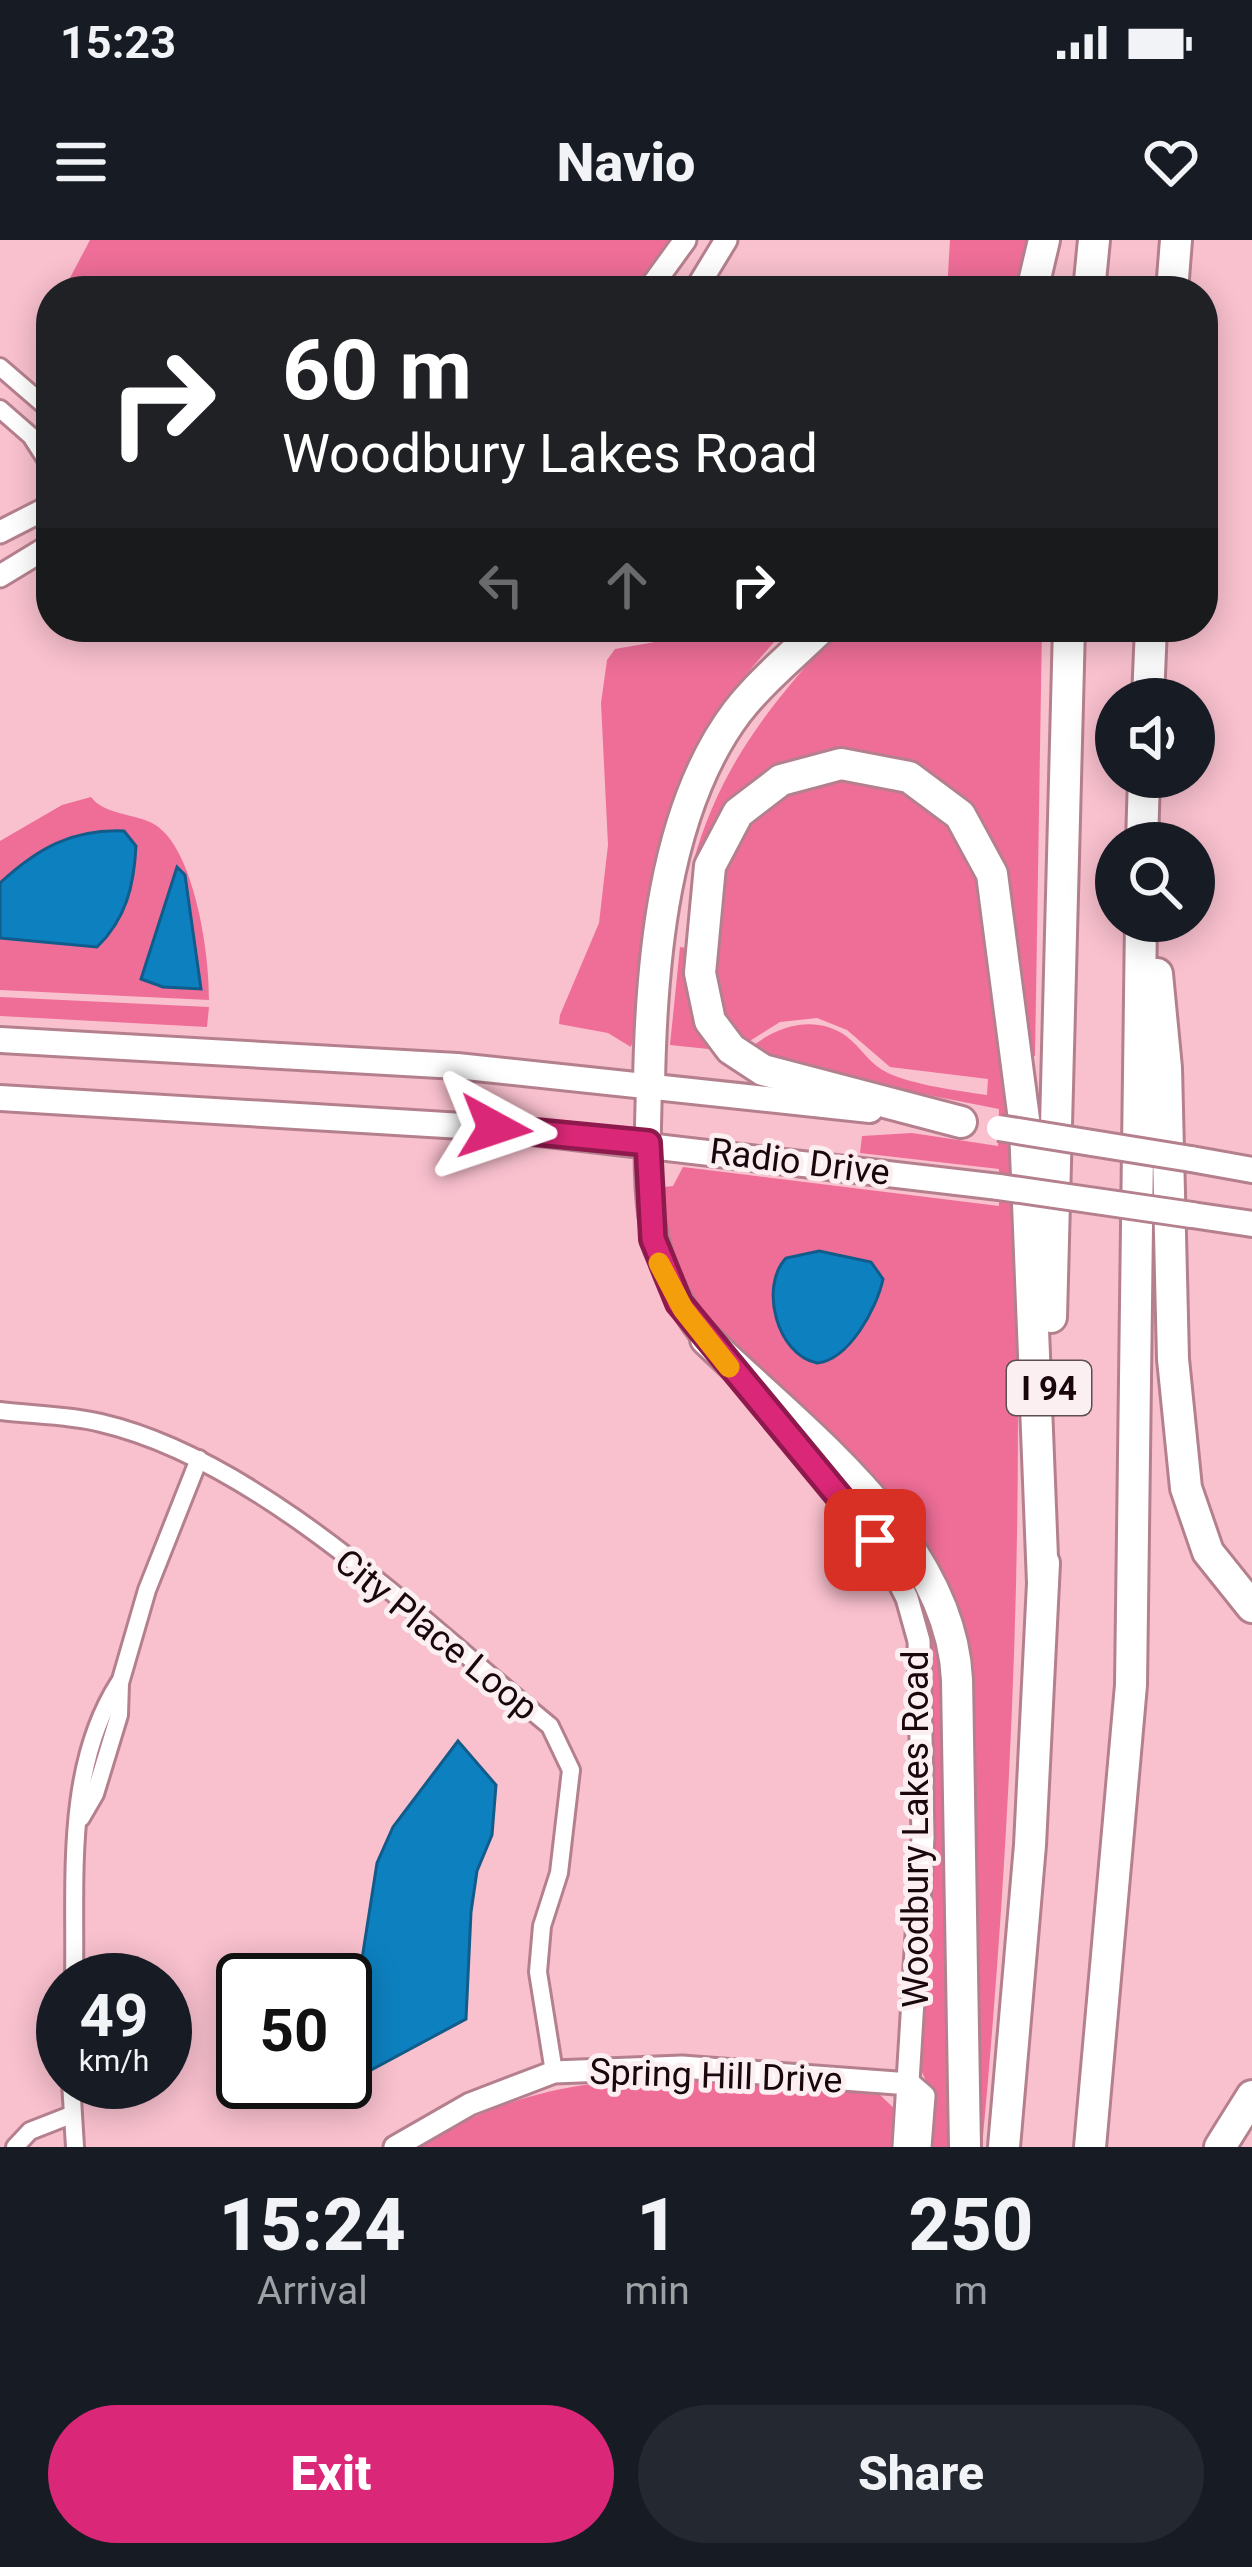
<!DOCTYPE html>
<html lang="en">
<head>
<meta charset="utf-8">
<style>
	body { margin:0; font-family:Roboto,sans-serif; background:#242831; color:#f1f3f6; height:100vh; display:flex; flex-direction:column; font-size:45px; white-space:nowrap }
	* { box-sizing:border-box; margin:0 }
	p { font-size:39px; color:#9ea1a6 }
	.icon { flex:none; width:66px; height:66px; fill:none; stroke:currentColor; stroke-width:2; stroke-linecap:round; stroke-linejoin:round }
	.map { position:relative; height:1907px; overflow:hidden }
	.drawer { display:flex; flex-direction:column; background:#171b24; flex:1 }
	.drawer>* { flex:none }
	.banner { position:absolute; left:36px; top:36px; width:1182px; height:366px; border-radius:48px; box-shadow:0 6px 30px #0003; background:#202124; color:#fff; overflow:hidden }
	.tools { position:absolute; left:1095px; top:438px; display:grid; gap:24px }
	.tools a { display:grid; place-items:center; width:120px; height:120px; border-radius:50%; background:#171b24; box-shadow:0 6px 30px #0003; font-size:60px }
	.speed { position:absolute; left:36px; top:1713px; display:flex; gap:24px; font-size:60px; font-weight:700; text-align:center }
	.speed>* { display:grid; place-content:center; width:156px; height:156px; border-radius:50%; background:#171b24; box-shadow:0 6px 30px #0003; line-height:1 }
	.speed small { font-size:30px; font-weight:400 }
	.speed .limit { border:6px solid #111; border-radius:18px; background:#fff; color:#111 }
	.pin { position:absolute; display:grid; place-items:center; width:102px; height:102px; color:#fff; margin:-51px; border-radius:24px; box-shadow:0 6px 18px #0006 }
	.me { position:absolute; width:132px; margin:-66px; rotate:95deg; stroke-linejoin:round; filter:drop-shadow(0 0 9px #0008) }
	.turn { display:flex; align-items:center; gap:42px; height:252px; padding:0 48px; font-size:54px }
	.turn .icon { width:156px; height:156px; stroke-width:2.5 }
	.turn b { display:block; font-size:84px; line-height:102px }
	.lanes { display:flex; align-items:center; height:114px; padding:0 48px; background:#0003; justify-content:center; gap:60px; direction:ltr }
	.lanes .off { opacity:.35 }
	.eta { display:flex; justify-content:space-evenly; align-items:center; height:204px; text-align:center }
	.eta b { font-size:72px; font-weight:800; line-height:84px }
	.cta { display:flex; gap:24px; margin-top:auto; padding:24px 48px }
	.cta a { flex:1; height:138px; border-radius:72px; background:#db2777; color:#fff; font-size:48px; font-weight:800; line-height:138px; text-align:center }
	.cta a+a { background:#242831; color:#f1f3f6 }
	.status { display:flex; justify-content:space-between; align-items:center; height:84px; padding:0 60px; background:#171b24; direction:ltr }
	.status svg { height:33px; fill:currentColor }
	header { display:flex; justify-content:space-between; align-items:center; height:156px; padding:0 48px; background:#171b24; font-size:54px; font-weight:800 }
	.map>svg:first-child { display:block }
	.green { fill:#ee6e98 }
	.water { fill:#0d81c0; stroke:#115c8a; stroke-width:3 }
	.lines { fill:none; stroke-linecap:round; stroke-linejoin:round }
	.minor-casing { stroke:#b5808e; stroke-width:22 }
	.tertiary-casing { stroke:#b5808e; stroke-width:27 }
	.secondary-casing { stroke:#b5808e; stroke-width:30 }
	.motorway-casing { stroke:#b5808e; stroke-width:36 }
	.minor { stroke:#fff; stroke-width:16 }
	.tertiary { stroke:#fff; stroke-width:21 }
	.secondary { stroke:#fff; stroke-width:24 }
	.motorway { stroke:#fff; stroke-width:30 }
	.secondary-bridge-casing { stroke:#b5808e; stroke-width:30; stroke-linecap:butt }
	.secondary-bridge { stroke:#fff; stroke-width:24 }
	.route-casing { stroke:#8e194d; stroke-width:30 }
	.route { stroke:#db2777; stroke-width:21 }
	.slow { stroke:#f59e0b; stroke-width:21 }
	.labels { text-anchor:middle; stroke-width:10; stroke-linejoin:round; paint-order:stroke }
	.shield { fill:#fbeff2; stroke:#5e4d52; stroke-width:3 }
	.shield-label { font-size:33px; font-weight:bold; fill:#1a070d }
	.street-label { font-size:36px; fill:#1a070d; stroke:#fbeff2 }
</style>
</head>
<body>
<div class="status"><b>15:23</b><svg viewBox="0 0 49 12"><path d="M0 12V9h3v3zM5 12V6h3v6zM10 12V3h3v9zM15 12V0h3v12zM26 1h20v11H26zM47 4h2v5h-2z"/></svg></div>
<header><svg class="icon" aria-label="menu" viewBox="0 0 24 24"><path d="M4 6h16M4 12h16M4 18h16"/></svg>Navio<svg class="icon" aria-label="heart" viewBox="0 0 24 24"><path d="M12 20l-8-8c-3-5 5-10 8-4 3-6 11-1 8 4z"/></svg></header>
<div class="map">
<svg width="1252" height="1907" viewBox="0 0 1252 1907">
	<rect width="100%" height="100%" fill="#f9c0ce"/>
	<g class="green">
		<polygon points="90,0 673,0 635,51 63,51"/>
		<polygon points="950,0 1034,0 1022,51 947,51"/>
		<path d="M681,387H788C702,479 661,553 646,679C641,721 642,767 631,807L608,793L559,784L560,775L599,683L608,605L601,463L607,420L615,409L655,402Z"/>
		<path d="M842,387H1042L1035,816H1028L964,566L824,517L693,623C720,525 773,460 842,387Z"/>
		<path d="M816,537C888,538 936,547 974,617C983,633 983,660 987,679C998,745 1006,809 1010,876C1028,1220 1014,1564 982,1907H974L962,1401L697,1062C675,1025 665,991 664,947L673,946L683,927L999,966V929L860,913L862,896L912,893L998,906L999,869L775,825L750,808C777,786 815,774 846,796C861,807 870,825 888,833C914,845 959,851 987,855L988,839L890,827L847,790L817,778L780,782L745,804L733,797L714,755L718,638L752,572Z"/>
		<path d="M91,557C105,575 132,573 152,583C194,604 210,715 209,760L0,750V601L62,565Z"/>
		<polygon points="680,707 693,709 718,810 670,805"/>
		<polygon points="0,757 209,767 207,787 0,776"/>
		<polygon points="939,1382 944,1406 955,1907 927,1907 929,1847 919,1826 933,1562 933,1424 927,1385"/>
		<path d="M706,1839L880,1855L897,1871V1907H417C517,1847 591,1838 706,1839Z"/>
	</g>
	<g class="water">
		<path d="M124,591L136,606C134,646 126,679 97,707L0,698V643C38,608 72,589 124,591Z"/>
		<polygon points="177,627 185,635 201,749 163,747 141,739"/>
		<path d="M819,1011L871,1022L883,1039C877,1068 849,1120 817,1123C777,1115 759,1047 786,1018Z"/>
		<polygon points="458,1501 496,1545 492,1595 477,1631 471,1672 466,1779 358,1837 357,1751 377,1623 393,1587"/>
	</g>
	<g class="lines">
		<defs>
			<g id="minor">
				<polyline points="0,127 51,171"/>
				<polyline points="0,169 31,196 51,227"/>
				<path d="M0,1171C33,1175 69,1175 101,1183C261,1220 424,1383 550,1486L571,1530L559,1633L542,1686L538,1732L554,1832"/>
				<polyline points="81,1578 95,1554 119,1475 120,1443 147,1350 199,1219"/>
				<path d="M74,1740C76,1642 64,1529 119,1443"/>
				<polyline points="71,1842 75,1907"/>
				<polyline points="15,1907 30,1891 71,1875"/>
			</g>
			<g id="tertiary">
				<polyline points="648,51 685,0"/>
				<polyline points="695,51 726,0"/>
				<polyline points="0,292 51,266"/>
				<polyline points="0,336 51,305"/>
				<polyline points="769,1173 886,1316 907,1358 919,1401 923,1597 904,1907"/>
				<polyline points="910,1844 924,1856 920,1907"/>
				<polyline points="395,1907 470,1864 554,1832 682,1827 910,1844"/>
			</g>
			<g id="secondary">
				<polyline points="0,800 457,826 870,870"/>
				<path d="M649,844C647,943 639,1017 706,1099"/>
				<polyline points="0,858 495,888 999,947"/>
				<polyline points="1191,919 1252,930"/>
				<polyline points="1192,975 1252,984"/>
			</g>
			<g id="motorway">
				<polyline points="1032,51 1044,0"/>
				<polyline points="1089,51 1094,0"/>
				<polyline points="1172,51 1176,0"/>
				<polyline points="1148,459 1151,387"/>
				<polyline points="1142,603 1144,537"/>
				<polyline points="1157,734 1166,828 1173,1119 1186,1248 1208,1312 1252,1367"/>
				<path d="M649,844C651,725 663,570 737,472C761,441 794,414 822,387"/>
				<polyline points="961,882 763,830 731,809 710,781 700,733 710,626 738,573 781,540 841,524 909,537 960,575 992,634 1025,887 1043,1343"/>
				<polyline points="1051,1077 1069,387"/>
				<path d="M706,1099C800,1190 951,1299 957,1440L965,1907"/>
				<polyline points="1004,1907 1030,1605 1044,1323"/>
				<polyline points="1090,1907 1131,1445 1141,681"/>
				<polyline points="1220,1907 1252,1856"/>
			</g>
		</defs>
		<use href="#minor" class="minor-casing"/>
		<use href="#tertiary" class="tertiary-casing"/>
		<use href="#secondary" class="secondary-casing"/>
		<use href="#motorway" class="motorway-casing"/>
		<use href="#minor" class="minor"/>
		<use href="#tertiary" class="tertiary"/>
		<use href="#secondary" class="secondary"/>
		<use href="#motorway" class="motorway"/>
		<defs>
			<g id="secondary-bridge">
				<polyline points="999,888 1191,919"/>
				<polyline points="999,947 1192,975"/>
			</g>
		</defs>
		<use href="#secondary-bridge" class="secondary-bridge-casing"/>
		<use href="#secondary-bridge" class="secondary-bridge"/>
	</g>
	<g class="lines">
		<defs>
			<polyline id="route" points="495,888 648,903 653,999 679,1063 875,1300"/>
		</defs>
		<use href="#route" class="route-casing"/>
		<use href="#route" class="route"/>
		<polyline class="slow" points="659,1023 683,1069 729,1127"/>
	</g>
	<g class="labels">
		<rect class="shield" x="1007" y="1121" width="84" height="54" rx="9"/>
		<g class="shield-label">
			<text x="1049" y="1160">I 94</text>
		</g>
		<g class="street-label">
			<text transform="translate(800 921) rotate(7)" y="13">Radio Drive</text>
			<text transform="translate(437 1394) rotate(39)" y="13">City Place Loop</text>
			<text transform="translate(915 1589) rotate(-90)" y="13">Woodbury Lakes Road</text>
			<text transform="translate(716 1835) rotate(2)" y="13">Spring Hill Drive</text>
		</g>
	</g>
</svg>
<div class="tools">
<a><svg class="icon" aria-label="sound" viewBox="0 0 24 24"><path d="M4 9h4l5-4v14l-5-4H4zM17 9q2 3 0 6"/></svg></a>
<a><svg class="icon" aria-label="search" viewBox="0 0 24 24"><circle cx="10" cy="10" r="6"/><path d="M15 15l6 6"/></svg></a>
</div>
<div class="speed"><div>49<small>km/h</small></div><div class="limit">50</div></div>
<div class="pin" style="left:875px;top:1300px;background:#d93025"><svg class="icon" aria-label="arrive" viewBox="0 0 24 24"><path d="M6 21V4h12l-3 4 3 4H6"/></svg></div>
<svg class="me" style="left:495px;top:888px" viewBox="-20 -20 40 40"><path d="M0-17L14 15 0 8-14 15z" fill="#db2777" stroke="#fff" stroke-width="4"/></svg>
<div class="banner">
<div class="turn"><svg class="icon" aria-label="right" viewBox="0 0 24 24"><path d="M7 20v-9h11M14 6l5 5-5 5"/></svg><div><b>60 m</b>Woodbury Lakes Road</div></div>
<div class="lanes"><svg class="icon off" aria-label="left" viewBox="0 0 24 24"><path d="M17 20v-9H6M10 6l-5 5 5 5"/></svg><svg class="icon off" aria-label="ahead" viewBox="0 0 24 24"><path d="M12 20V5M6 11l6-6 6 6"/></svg><svg class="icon" aria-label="right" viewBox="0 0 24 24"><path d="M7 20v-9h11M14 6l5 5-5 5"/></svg></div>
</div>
</div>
<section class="drawer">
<div class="eta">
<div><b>15:24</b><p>Arrival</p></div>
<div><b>1</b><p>min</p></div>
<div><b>250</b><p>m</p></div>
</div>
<div class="cta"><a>Exit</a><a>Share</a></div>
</section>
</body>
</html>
